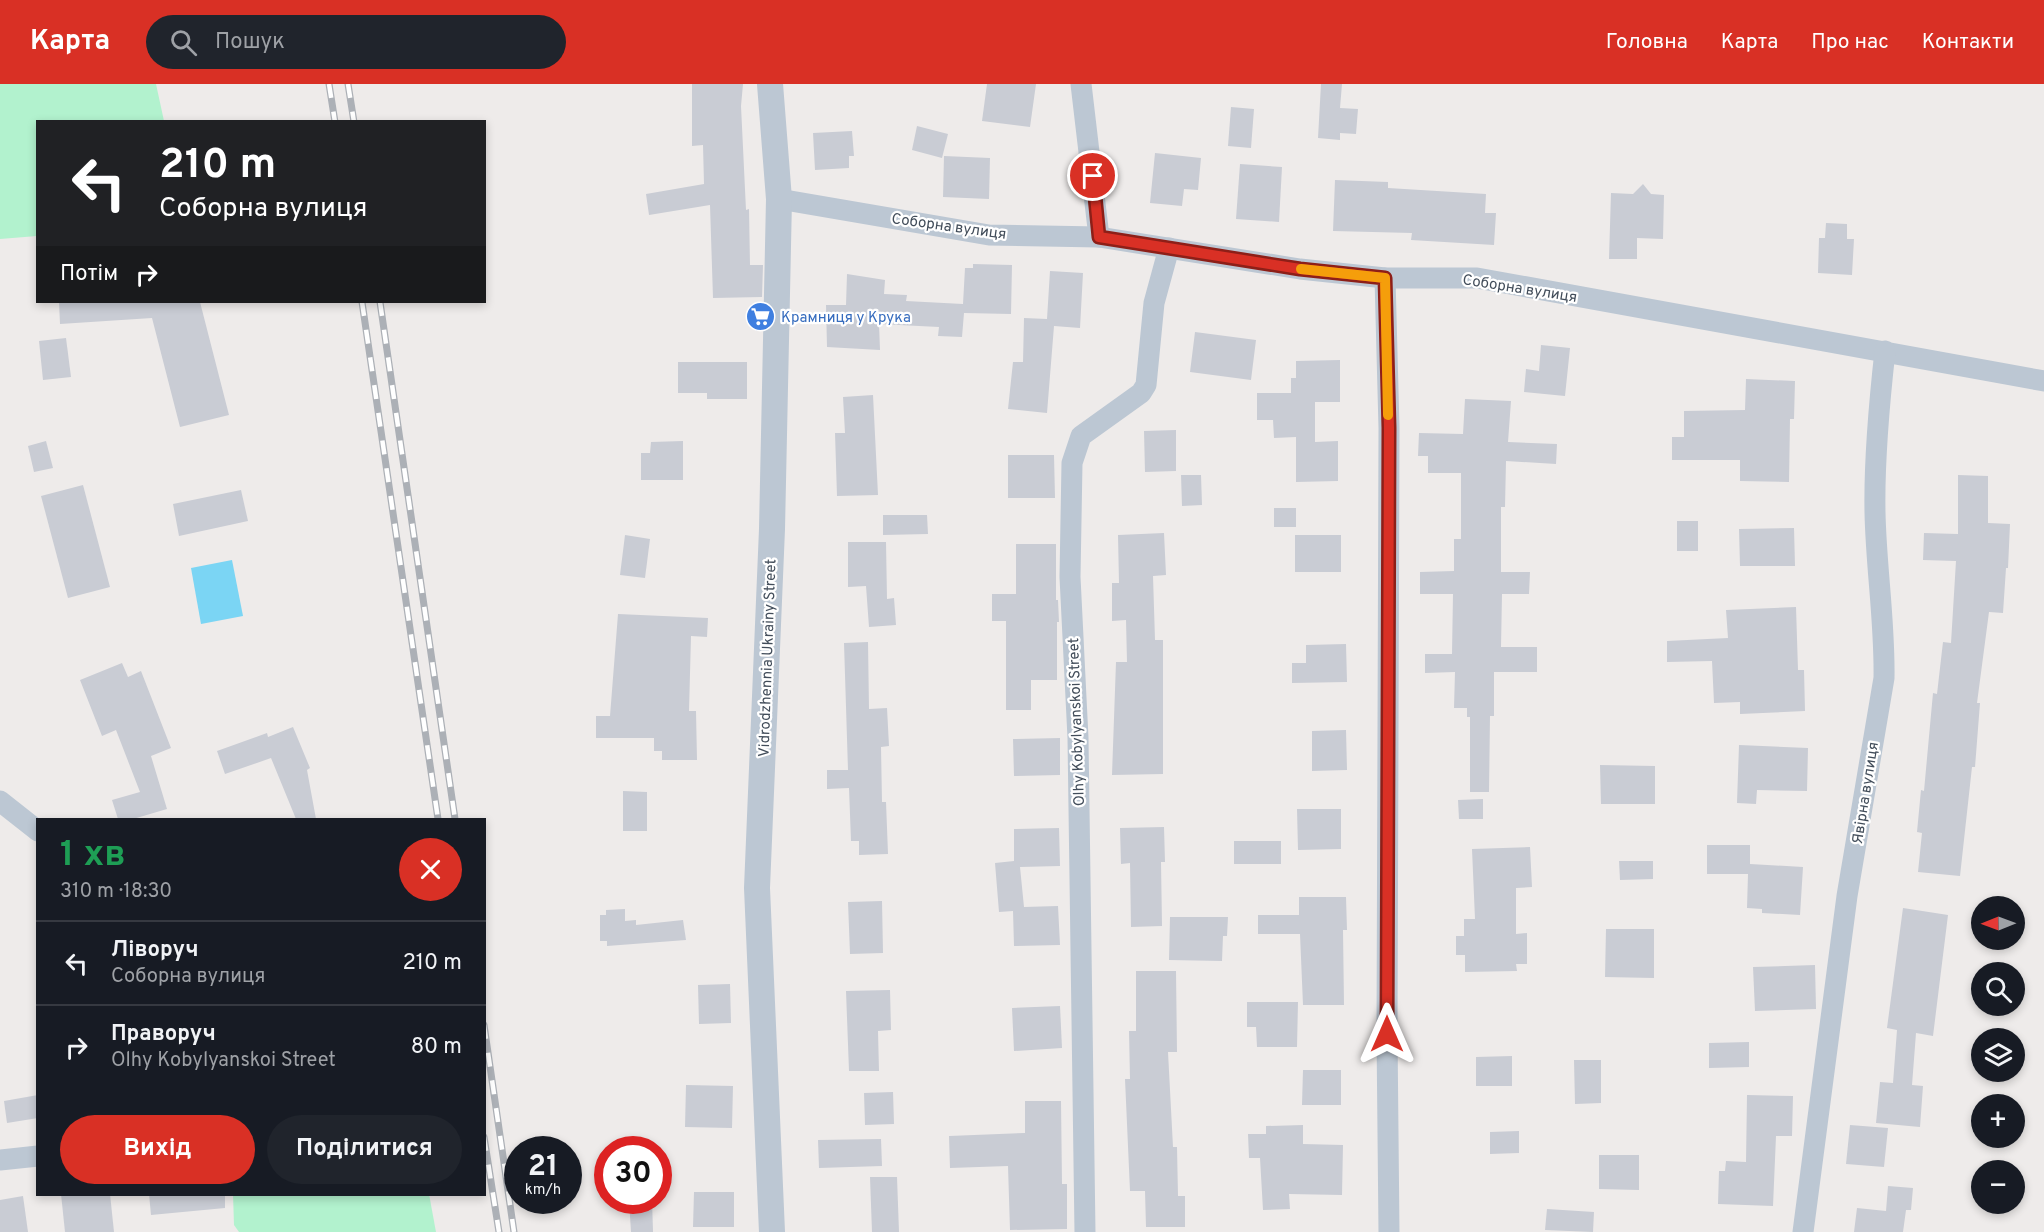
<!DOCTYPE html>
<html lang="uk">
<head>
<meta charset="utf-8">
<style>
	body { margin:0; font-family:Overpass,sans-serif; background:#20242c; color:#f1f3f6; height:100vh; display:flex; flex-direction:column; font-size:22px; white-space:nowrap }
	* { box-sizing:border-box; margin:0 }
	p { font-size:20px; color:#9ea1a6 }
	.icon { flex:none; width:33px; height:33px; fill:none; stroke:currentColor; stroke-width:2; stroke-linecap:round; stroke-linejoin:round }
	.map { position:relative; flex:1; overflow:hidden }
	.sheet { position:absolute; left:36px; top:734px; width:450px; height:378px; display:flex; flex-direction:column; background:#171b24; border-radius:0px; box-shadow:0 3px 9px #0003 }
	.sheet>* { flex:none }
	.guide { position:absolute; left:36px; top:36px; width:450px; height:183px; border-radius:0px; box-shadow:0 3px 9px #0003; background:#202124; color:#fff; overflow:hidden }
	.needle { width:39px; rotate:269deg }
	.tools { position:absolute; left:1971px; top:812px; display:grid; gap:12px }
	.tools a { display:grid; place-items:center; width:54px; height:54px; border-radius:50%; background:#171b24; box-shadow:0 3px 9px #0003; font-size:30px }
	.speed { position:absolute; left:504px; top:1052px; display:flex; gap:12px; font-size:30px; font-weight:700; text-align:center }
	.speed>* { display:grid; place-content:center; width:78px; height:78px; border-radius:50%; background:#171b24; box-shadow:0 3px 9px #0003; line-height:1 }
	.speed small { font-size:15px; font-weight:400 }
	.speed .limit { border:9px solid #d22; background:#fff; color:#111 }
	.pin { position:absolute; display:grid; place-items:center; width:51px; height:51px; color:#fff; margin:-26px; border:3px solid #fff; border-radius:50%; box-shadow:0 2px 6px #0007 }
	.me { position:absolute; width:66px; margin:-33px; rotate:0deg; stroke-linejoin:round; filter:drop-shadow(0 0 4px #0008) }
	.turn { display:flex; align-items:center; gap:21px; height:126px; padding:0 24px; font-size:27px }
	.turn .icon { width:78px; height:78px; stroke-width:2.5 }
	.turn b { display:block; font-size:42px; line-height:51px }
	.then { display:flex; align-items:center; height:57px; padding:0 24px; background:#0003; gap:12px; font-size:22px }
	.round { display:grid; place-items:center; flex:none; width:63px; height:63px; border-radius:32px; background:#20242c }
	.summary { display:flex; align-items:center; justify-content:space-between; height:102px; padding:0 24px }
	h1 { font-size:36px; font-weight:700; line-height:45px; color:#1e9e55 }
	.action { display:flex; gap:12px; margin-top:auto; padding:12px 24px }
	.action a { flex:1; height:69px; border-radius:36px; background:#d93025; color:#fff; font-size:24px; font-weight:700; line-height:69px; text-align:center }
	.action a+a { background:#20242c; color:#f1f3f6 }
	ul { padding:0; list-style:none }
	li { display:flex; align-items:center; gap:18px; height:84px; padding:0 24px; border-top:2px solid #363941 }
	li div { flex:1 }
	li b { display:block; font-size:22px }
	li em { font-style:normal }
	header { display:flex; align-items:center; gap:36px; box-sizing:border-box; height:84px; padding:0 30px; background:#d93025; color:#fff }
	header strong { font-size:28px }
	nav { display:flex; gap:33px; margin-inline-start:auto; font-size:21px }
	.search { width:420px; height:54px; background:#20242c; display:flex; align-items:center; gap:15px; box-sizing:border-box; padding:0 21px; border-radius:33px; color:#9ea1a6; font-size:22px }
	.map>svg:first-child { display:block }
	.green { fill:#b2f2ce }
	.water { fill:#7bd5f4 }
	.building { fill:#c9ccd4 }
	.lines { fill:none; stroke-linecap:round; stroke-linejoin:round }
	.minor { stroke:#bcc7d3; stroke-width:21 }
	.tertiary { stroke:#bcc7d3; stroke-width:26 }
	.rail-casing { stroke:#acb0b6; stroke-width:7 }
	.rail { stroke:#fff; stroke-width:4.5; stroke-dasharray:14; stroke-linecap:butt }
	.route-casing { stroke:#8d1f18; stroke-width:15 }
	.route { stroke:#d93025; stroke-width:10 }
	.slow { stroke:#f59e0b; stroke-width:10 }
	.labels { text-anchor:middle; stroke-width:4.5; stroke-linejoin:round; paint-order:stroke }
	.street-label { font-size:15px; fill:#424d5a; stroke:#fff }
	.shop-label { font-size:15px; fill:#366cbe; stroke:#fff; text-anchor:start }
</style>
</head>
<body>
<header>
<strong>Карта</strong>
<div class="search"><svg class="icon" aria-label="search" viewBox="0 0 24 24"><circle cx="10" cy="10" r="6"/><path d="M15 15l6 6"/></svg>Пошук</div>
<nav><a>Головна</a><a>Карта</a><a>Про нас</a><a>Контакти</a></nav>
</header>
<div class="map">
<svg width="2044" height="1148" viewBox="0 0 2044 1148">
	<rect width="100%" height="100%" fill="#eeebea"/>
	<g class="green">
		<polygon points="0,0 156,0 164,37 38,38 37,152 0,155"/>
		<polygon points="233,1110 429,1110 436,1148 239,1148 234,1141"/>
	</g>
	<polygon class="water" points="232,476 243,532 201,540 191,484"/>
	<g class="building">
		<polygon points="692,0 743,0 741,22 746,126 749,125 750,181 763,181 762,213 713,214 710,121 649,131 646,110 704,100 703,61 692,62"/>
		<polygon points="987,0 1036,0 1030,43 982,37"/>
		<polygon points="1321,0 1342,0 1340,24 1358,25 1356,50 1340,49 1340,56 1318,54"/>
		<polygon points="1231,23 1254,25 1251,64 1228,62"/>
		<polygon points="917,42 948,50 942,74 912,66"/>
		<polygon points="852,47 854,72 849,72 849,84 815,86 813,49"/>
		<polygon points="1155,69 1201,74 1198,106 1184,105 1182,122 1150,119"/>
		<polygon points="944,72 990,74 989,115 943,113"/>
		<polygon points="1240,80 1282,83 1279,138 1236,135"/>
		<polygon points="1335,96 1388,98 1388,104 1486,110 1485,129 1496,129 1494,161 1411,156 1412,149 1333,147"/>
		<polygon points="1643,100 1651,110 1664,111 1663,155 1637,154 1637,175 1609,175 1611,109 1633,110"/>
		<polygon points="1826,139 1847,140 1847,155 1854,155 1852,191 1818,189 1819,154 1825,154"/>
		<polygon points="973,180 1012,181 1011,230 964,229 962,253 938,252 939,243 879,240 880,266 827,263 826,221 846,221 847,190 885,196 884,210 907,211 906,217 963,220 965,184 973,184"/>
		<polygon points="1050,187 1083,189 1080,244 1054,242 1047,329 1008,325 1013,278 1023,278 1024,234 1047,235"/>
		<polygon points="59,218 200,218 229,331 180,343 152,234 60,240"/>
		<polygon points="1195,248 1256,256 1251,296 1190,288"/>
		<polygon points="66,254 71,293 43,296 39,257"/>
		<polygon points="1541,261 1570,264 1565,312 1524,308 1526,285 1539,287"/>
		<polygon points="1340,276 1340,318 1315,318 1315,358 1338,357 1338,397 1296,398 1296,353 1274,354 1273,336 1257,336 1257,309 1291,309 1291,294 1296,294 1296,277"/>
		<polygon points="678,278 747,278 747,315 707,315 707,309 678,309"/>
		<polygon points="1746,295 1795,297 1794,335 1790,335 1789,398 1740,397 1740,376 1672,376 1672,353 1684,353 1684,327 1745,326"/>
		<polygon points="873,311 878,411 837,412 835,349 845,349 843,313"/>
		<polygon points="1465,315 1511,317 1508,358 1557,360 1556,380 1506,377 1505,423 1501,423 1501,488 1530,488 1529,510 1502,510 1501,563 1537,563 1537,588 1494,588 1494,632 1490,632 1489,708 1470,708 1470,633 1467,633 1467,624 1454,624 1455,588 1425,589 1425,570 1452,570 1453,510 1420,510 1420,488 1454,487 1454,455 1461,455 1461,389 1428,389 1428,372 1418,372 1419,349 1463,350"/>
		<polygon points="1176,346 1176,387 1145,388 1144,347"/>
		<polygon points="46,357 53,384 34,388 28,362"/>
		<polygon points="683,357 683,396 641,396 641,369 650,369 651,358"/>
		<polygon points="1008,371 1054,371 1055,414 1008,414"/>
		<polygon points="1181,391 1201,391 1202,421 1182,422"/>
		<polygon points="1958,391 1988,392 1988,439 2010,440 2008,484 2006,484 2003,529 1989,528 1977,619 1980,619 1975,683 1972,683 1960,792 1918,788 1922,749 1917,748 1921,706 1924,707 1933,609 1937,610 1943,558 1951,559 1956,477 1923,476 1924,449 1958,450"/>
		<polygon points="83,401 110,503 68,514 41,412"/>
		<polygon points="241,406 248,437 179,452 173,420"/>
		<rect x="1274" y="424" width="22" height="19"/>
		<polygon points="883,431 927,431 928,450 883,451"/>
		<rect x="1677" y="437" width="21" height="30"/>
		<polygon points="1794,444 1795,482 1740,482 1739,445"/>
		<polygon points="1164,449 1166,491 1153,492 1155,556 1163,556 1163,690 1112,691 1116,578 1127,578 1126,536 1112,537 1112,499 1119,499 1118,451"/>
		<polygon points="625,451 650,455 645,494 620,491"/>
		<rect x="1295" y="451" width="46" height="37"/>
		<polygon points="848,458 886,458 887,515 894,514 896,541 869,543 866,502 848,503"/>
		<polygon points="1016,460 1056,460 1056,516 1058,516 1059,538 1057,538 1057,596 1031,596 1031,626 1006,626 1006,537 992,537 992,510 1016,510"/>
		<polygon points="1796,523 1798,586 1804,586 1805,627 1740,630 1740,618 1714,619 1712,577 1667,578 1667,557 1728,554 1726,526"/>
		<polygon points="618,530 708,534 707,553 691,552 689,627 696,627 697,676 662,676 662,667 654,667 654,654 596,654 596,632 610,632"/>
		<polygon points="868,558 869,625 887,624 889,662 881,663 882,718 886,718 888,770 859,771 859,757 851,757 849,704 827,705 827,686 848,686 844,559"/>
		<polygon points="1346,560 1347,598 1292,599 1292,579 1306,579 1306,561"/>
		<polygon points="122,579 128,593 141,587 171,664 151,672 167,725 133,735 118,735 112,716 140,708 116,646 102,652 80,596"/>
		<polygon points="293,643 310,684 307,686 316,735 296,735 271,674 225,690 217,667 267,649 268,653"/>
		<polygon points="1346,646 1347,686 1312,687 1312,647"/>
		<polygon points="1060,654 1060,691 1014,692 1013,655"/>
		<polygon points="1739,661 1808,664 1807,707 1757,706 1756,720 1737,719"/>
		<polygon points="1600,681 1655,682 1655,720 1601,720"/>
		<polygon points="623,707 647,708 647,747 623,747"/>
		<polygon points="1483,715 1483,735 1459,735 1458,716"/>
		<polygon points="1297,725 1341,725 1341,765 1298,766"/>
		<polygon points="1164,743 1165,778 1161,778 1162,842 1131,843 1130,779 1121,780 1120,744"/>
		<polygon points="1059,744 1060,782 1020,783 1024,823 1058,822 1060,861 1014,862 1013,827 999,828 995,779 1014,777 1014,745"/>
		<rect x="1234" y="757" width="47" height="23"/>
		<polygon points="1707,761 1750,761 1750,780 1803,783 1800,831 1762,829 1762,825 1747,824 1748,790 1707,790"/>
		<polygon points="1530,763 1532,803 1516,804 1516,850 1527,849 1527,880 1516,880 1517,887 1465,888 1465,871 1456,871 1456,852 1464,852 1464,835 1475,835 1472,765"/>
		<polygon points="1619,777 1653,777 1653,795 1620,796"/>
		<polygon points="1299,813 1346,813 1347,846 1343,846 1344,921 1303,921 1300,850 1258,850 1258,831 1299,831"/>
		<polygon points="882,817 883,869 850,870 848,818"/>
		<polygon points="1903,824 1948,831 1933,952 1916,949 1912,1001 1923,1002 1920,1043 1876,1039 1880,998 1893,999 1897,946 1887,944"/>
		<polygon points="625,825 625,837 636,836 636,841 683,836 686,856 607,862 607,857 600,857 600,831 606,831 606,826"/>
		<polygon points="1170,833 1228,833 1227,852 1223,852 1222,877 1169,876"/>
		<polygon points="1606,845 1654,845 1654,894 1605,893"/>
		<polygon points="1815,881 1816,925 1755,927 1753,883"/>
		<polygon points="1136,887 1176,887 1177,968 1168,968 1173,1063 1177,1063 1178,1112 1185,1112 1185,1143 1146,1143 1145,1107 1130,1107 1125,995 1130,995 1129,947 1136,947"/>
		<polygon points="730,900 731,939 699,940 698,901"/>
		<polygon points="890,906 891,946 878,947 879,987 849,987 846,907"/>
		<polygon points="1247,918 1298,918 1297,963 1257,963 1256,943 1247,943"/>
		<polygon points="1060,922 1062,964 1014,967 1012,924"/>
		<polygon points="1749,958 1749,983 1709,984 1709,959"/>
		<polygon points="1512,972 1512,1002 1476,1002 1476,973"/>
		<polygon points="1574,976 1601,976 1601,1019 1575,1020"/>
		<polygon points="1303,986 1341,986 1341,1021 1302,1021"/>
		<polygon points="686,1001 733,1002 732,1044 685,1043"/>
		<polygon points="893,1008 894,1040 865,1041 864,1009"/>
		<polygon points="38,1011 38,1034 7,1039 4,1017"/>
		<polygon points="1747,1011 1793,1012 1792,1052 1776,1052 1773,1122 1718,1120 1719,1087 1725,1087 1726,1077 1746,1078"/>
		<polygon points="1025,1017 1061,1017 1062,1100 1067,1100 1067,1145 1010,1146 1008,1082 950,1084 949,1052 1025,1049"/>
		<polygon points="1303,1041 1303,1060 1343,1061 1342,1111 1289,1110 1290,1125 1263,1126 1260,1074 1249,1074 1248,1050 1266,1050 1266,1042"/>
		<polygon points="1850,1041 1888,1044 1884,1083 1846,1080"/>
		<polygon points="1519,1047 1519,1069 1490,1070 1490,1048"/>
		<polygon points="881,1055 882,1082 819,1084 818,1056"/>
		<polygon points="1599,1071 1639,1071 1639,1106 1599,1105"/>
		<polygon points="870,1093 897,1093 899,1148 872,1148"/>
		<polygon points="1888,1102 1913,1104 1911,1126 1906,1126 1903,1148 1854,1148 1857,1124 1886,1127"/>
		<polygon points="694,1108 734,1108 734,1143 693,1143"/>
		<polygon points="61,1110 110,1110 114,1148 65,1148"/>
		<polygon points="149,1110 225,1110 225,1124 151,1131"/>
		<polygon points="23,1112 28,1148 0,1148 0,1116"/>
		<polygon points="629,1116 652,1116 653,1148 631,1148"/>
		<polygon points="1547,1125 1594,1128 1593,1148 1545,1146"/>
	</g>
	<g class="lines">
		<g class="minor">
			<polyline points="1081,0 1099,153"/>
			<polyline points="779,115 989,151 1099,153 1300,185 1385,194 1477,194 2044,297"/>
			<polyline points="1385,194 1389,344 1387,950 1389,1148"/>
			<polyline points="0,717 38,747"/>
			<polyline points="0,1076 38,1072"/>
			<polyline points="1085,1148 1078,654 1070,493 1072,379 1081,352 1141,309 1146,301 1154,219 1169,164"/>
			<path d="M1803,1148L1847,812L1884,594C1885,538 1876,483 1875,428C1874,374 1879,321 1885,267"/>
		</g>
		<polyline class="tertiary" points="770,0 779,115 772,445 757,804 772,1148"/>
		<defs>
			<g id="rail">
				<polyline points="329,0 335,38"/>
				<polyline points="348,0 354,38"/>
				<polyline points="362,218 438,735"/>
				<polyline points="380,218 455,735"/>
				<polyline points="484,941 514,1148"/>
				<polyline points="484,1053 499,1148"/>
			</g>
		</defs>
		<use href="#rail" class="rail-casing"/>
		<use href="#rail" class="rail"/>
	</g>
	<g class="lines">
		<defs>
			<polyline id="route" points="1093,92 1099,153 1300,185 1385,194 1389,344 1387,950"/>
		</defs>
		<use href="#route" class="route-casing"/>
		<use href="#route" class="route"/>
		<polyline class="slow" points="1301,185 1385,194 1388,331"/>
	</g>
	<defs>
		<symbol id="supermarket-disc" viewBox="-11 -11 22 22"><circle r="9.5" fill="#3f7fe0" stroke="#fff"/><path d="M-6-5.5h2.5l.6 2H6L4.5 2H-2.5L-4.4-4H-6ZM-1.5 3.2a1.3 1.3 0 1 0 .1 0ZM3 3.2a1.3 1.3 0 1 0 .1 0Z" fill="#fff"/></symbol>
	</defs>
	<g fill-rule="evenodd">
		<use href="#supermarket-disc" x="744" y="216" width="33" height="33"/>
	</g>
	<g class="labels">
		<g class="street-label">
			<text transform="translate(949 142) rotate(8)" y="5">Соборна вулиця</text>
			<text transform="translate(1520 204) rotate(9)" y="5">Соборна вулиця</text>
			<text transform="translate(767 574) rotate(-88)" y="5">Vidrodzhennia Ukrainy Street</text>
			<text transform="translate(1076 638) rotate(-92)" y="5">Olhy Kobylyanskoi Street</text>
			<text transform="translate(1865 709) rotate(-81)" y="5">Явірна вулиця</text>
		</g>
		<g class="shop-label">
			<text x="781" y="238">Крамниця у Крука</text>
		</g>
	</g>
</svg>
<div class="tools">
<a><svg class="needle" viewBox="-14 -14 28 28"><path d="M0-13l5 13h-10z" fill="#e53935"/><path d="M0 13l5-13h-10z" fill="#9ea1a6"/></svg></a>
<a><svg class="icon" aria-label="search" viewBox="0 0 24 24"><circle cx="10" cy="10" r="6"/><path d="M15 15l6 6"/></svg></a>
<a><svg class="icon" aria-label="layers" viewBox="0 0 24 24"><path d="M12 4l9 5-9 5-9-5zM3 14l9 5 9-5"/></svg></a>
<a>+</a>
<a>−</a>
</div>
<div class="speed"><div>21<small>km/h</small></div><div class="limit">30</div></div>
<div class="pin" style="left:1093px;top:92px;background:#d93025"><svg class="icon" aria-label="arrive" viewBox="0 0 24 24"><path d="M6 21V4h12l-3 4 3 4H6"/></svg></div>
<svg class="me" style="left:1387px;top:950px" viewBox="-20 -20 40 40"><path d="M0-17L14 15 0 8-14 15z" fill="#d93025" stroke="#fff" stroke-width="4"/></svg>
<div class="guide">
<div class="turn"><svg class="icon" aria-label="left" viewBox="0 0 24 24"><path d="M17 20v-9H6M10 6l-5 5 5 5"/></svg><div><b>210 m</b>Соборна вулиця</div></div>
<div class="then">Потім<svg class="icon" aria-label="right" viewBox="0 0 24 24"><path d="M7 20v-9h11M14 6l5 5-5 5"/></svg></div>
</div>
<section class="sheet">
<div class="summary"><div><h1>1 хв</h1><p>310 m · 18:30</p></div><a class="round" style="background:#d93025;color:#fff"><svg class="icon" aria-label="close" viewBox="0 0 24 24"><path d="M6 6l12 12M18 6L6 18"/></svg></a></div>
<ul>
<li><svg class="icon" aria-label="left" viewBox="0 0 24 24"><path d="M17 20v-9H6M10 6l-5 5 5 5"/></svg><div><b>Ліворуч</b><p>Соборна вулиця</p></div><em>210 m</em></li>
<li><svg class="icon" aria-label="right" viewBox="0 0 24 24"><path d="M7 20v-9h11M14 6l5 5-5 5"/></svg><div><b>Праворуч</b><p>Olhy Kobylyanskoi Street</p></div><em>80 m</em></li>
</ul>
<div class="action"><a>Вихід</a><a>Поділитися</a></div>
</section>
</div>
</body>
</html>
